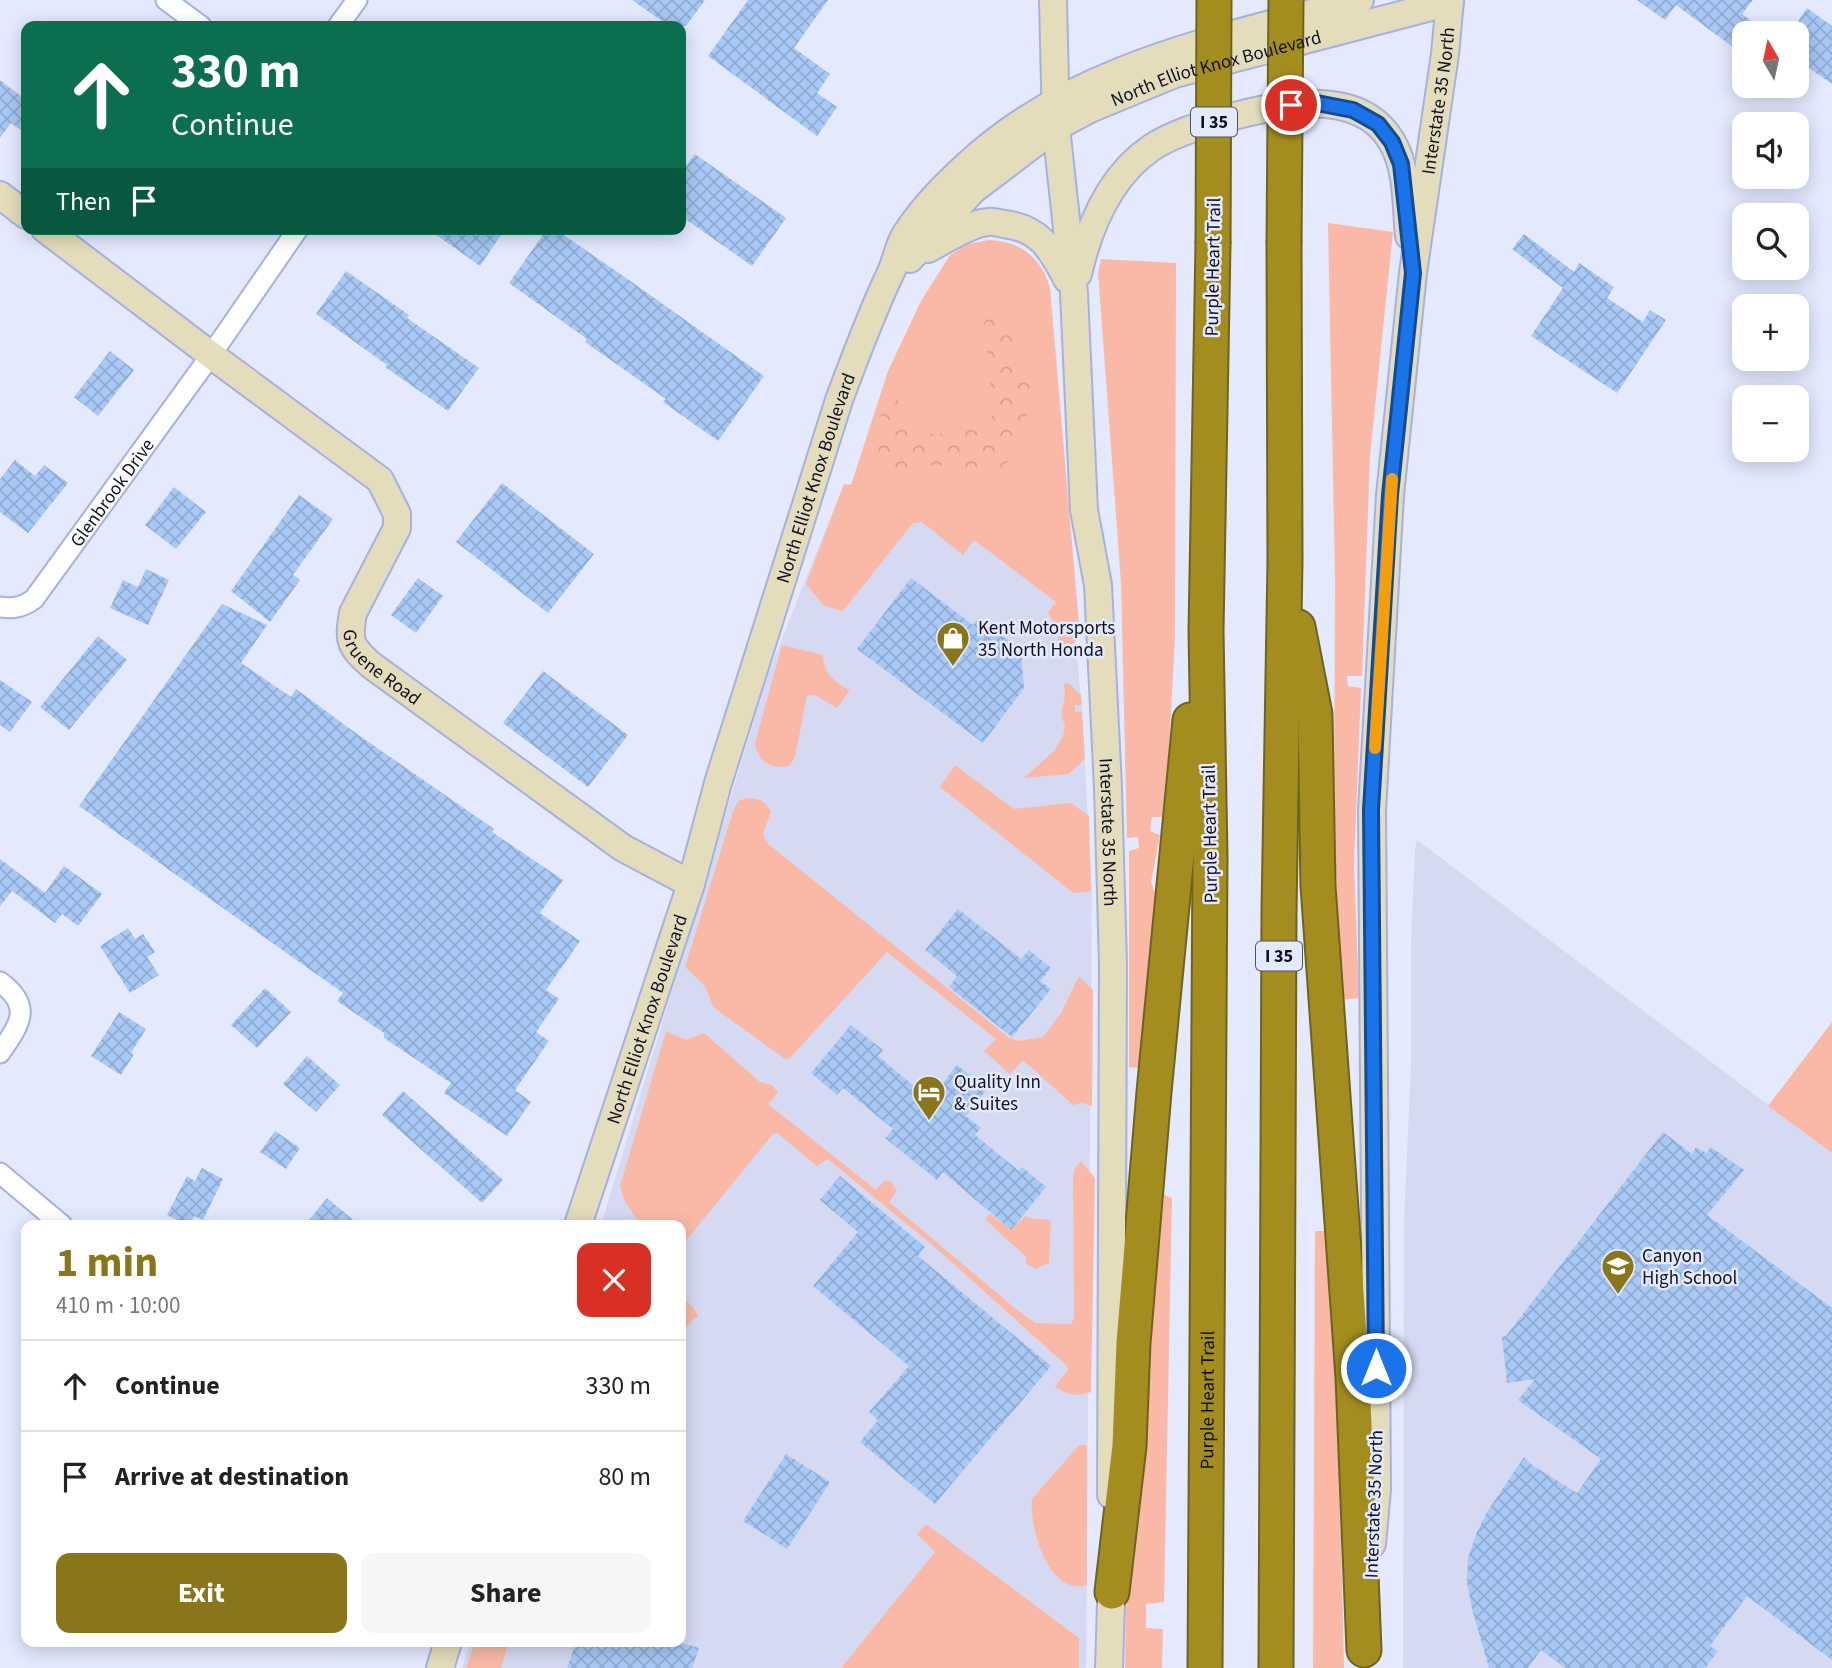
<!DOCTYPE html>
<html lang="en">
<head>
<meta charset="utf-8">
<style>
	body { margin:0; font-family:"Source Sans 3",sans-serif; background:#f6f6f6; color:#222; height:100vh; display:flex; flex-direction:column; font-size:26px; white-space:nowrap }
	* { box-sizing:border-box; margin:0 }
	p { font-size:23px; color:#767676 }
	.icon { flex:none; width:38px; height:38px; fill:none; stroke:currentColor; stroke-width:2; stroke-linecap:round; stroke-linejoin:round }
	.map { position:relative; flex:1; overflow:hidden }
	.sheet { position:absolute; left:21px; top:1220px; width:665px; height:427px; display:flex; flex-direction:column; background:#fff; border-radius:14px; box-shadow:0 4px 18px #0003 }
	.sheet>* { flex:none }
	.top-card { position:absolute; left:21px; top:21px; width:665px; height:214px; border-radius:14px; box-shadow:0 4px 18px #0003; background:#0b6e4f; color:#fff; overflow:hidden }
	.needle { width:46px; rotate:351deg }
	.tools { position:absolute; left:1732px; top:21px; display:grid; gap:14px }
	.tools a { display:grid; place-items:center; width:77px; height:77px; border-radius:14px; background:#fff; box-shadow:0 4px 18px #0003; font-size:35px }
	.pin { position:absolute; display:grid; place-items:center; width:60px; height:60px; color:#fff; margin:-30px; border:4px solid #fff; border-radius:50%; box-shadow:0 2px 7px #0007 }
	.me { position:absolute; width:77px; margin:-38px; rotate:0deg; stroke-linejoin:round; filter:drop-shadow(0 0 5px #0008) }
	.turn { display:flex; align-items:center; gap:24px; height:147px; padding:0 35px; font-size:32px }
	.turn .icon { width:91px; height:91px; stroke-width:2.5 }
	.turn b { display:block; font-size:49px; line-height:60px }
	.then { display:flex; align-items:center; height:66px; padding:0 35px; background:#0003; gap:14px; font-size:26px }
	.round { display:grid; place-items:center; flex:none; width:74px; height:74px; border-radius:14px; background:#f6f6f6 }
	.summary { display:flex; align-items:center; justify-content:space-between; height:119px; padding:0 35px }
	h1 { font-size:42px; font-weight:700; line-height:52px; color:#8a761a }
	.action { display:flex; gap:14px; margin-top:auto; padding:14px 35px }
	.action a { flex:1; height:80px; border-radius:14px; background:#8a761a; color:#fff; font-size:28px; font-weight:700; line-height:80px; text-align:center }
	.action a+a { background:#f6f6f6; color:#222 }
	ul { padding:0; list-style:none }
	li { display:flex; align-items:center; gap:21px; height:91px; padding:0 35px; border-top:2px solid #e0e0e0 }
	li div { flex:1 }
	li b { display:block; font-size:26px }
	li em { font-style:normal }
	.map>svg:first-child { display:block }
	.built { fill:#d5daf2 }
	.grass { fill:#fab9a7 }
	.forest { fill:url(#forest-crowns) }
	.building { fill:url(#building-cross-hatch) }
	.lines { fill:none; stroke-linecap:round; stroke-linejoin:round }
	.street-casing { stroke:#a6b0e2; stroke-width:23 }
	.secondary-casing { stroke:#a6b0e2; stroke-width:30 }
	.highway-casing { stroke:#706221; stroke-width:37 }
	.street { stroke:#fff; stroke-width:19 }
	.secondary { stroke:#e4ddbc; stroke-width:26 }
	.highway { stroke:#a48d1f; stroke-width:33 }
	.highway-bridge-casing { stroke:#706221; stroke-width:37; stroke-linecap:butt }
	.highway-bridge { stroke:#a48d1f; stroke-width:33 }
	.route-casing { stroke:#114b97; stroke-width:18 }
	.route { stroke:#1a73e8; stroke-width:12 }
	.slow { stroke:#f59e0b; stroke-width:12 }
	.labels { text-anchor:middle; stroke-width:5; stroke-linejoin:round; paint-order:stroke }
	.shield { fill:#e4e9fe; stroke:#505265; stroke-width:2 }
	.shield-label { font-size:18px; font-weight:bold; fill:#101224 }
	.street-label { font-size:19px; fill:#101224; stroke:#e4e9fe }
	.poi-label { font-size:19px; fill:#101224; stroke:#e4e9fe; text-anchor:start }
</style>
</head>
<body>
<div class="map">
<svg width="1832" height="1668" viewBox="0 0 1832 1668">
	<defs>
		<pattern id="forest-crowns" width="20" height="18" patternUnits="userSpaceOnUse" patternTransform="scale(1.75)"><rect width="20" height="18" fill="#fab9a7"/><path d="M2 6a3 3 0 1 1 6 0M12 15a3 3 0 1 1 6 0" fill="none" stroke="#d59e90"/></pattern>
		<pattern id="building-cross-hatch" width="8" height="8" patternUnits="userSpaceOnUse" patternTransform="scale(1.75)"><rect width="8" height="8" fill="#a8c8f5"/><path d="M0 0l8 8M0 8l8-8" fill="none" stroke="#90abd2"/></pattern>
	</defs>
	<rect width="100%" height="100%" fill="#e4e9fe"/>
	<g class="built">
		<polygon points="844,484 1066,534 1082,710 1092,894 1086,1668 462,1668 470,1642 681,1642 681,1225 601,1225 769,671"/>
		<polygon points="1417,840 1832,1153 1832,1668 1403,1668 1404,1220 1411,1066 1411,940 1415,849"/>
	</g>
	<g class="grass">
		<polygon points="1328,223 1393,232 1370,456 1362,676 1347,676 1348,686 1361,688 1354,864 1359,998 1340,1000 1334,813 1335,579"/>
		<path d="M989,240C1020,241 1042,258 1050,288L1080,636L1065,651L1058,640L1059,634L1048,612L1056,602L974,540L963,555L922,522L913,523L843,611L824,606L806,584L844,484L851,485L888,371L921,301L950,255L968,244Z"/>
		<polygon points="1101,259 1176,263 1175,637 1169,750 1162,817 1152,817 1150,831 1160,835 1151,882 1155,893 1143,1068 1129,1067 1129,851 1139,848 1138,837 1127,838 1121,583 1098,272"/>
		<path d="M782,645L823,655C822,670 836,685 850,690L837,708L815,695L807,696L795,757L789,766C770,770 758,761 755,743Z"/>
		<polygon points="1068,683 1081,695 1082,705 1075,705 1075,712 1082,712 1085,759 1069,774 1024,778 1054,751 1063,736 1065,725 1061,716 1065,695 1064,684"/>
		<polygon points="955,765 1014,809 1071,803 1089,816 1091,891 1073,893 940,787"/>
		<path d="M748,798C760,799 766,801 771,812L763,834L767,843L1008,1037L1018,1041L1043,1037L1061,1013L1079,976L1093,990L1092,1106L1082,1103L1073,1105L1023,1060L1010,1074L984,1051L996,1039L887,952L790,1058L785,1059L713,1007L705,986L685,967L733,811L738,801Z"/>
		<polygon points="1832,1022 1832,1153 1768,1106"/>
		<path d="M666,1031L686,1040L704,1033L760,1082L772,1085L778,1093L768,1104L876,1190L884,1181H891L897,1191L889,1202L1016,1309L1035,1323L1071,1324L1074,1317L1073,1177L1074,1170L1081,1161L1095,1178L1091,1392C1076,1397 1068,1395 1055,1387L1068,1370L1066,1365L937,1249L829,1160H826L817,1166L777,1133L773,1134L681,1247V1225H641L625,1202L620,1186Z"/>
		<polygon points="1160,1193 1172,1198 1164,1602 1146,1604 1146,1628 1163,1629 1162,1668 1125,1668 1126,1610 1140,1424 1148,1422 1146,1405 1138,1403"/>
		<path d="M990,1214L1011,1230L1025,1216C1034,1221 1042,1217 1051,1221L1049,1263L1036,1269L1025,1263L1027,1258L985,1219Z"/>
		<polygon points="1315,1231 1330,1231 1338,1401 1344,1668 1313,1668"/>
		<polygon points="681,1296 694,1308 698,1316 691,1321 681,1335"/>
		<path d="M1079,1445H1087V1585C1049,1597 1029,1528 1032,1499Z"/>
		<polygon points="926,1524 1079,1638 1079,1668 841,1668 935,1552 917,1534"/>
		<polygon points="475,1642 509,1642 501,1668 466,1668"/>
	</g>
	<path class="forest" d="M1004,313L1017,322L1020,352L1014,361L1030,364L1036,376L1029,380L1035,397L1026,404L1028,427L1012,445L1006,467L992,476L970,469L935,465L898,470L879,461L878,441L884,428C880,416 878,409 886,398L904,402L908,417L904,427L915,433L957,434L962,426L975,416L984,420L996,414L992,404L990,382L995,375L988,370C985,353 991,346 982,329L988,315Z"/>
	<g class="building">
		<polygon points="632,0 705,0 686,26 669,26"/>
		<polygon points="748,0 828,0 794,48 830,74 817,93 837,107 817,136 708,56"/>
		<polygon points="1637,0 1753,0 1742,14 1768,33 1745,33 1745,56 1676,5 1665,20"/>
		<polygon points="1807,8 1832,26 1832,84 1797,60 1797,33 1790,33"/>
		<polygon points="0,80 26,100 26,134 11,123 0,138"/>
		<polygon points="695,154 786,218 752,266 681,216 681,173"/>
		<polygon points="428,229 505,229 480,266"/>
		<polygon points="547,229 555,229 629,280 764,376 718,441 663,402 666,399 585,342 587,339 509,283"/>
		<polygon points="1524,234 1574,272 1579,263 1614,287 1607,298 1643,322 1650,310 1666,320 1617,393 1531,336 1563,288 1512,249"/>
		<polygon points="346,271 409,315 407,318 479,368 448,411 385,367 387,365 316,314"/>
		<polygon points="110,351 134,370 98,416 74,397"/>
		<polygon points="15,460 35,476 44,465 68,483 28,533 0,512 0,479"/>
		<polygon points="502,483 594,554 548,613 456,542"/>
		<polygon points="174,487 206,512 176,549 145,525"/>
		<polygon points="299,495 333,519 293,575 300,580 270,622 231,591"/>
		<polygon points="146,569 169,580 148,625 110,608 123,580 138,587"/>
		<polygon points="418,578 443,596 416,633 391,615"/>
		<polygon points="911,578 973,625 979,618 1021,649 1024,688 983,743 857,649"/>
		<polygon points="222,604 267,625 241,663 291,697 296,689 357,734 494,829 492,832 563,880 540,913 580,941 546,990 559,999 536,1032 549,1041 515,1090 531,1102 507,1136 444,1093 451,1083 384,1038 384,1033 337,1001 343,993 79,806"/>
		<polygon points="98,636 127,660 69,730 40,707"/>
		<polygon points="543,671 628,735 588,787 503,723"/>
		<polygon points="0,680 32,702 10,732 0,725"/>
		<polygon points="0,859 45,893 64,866 102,894 78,926 62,914 55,923 12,891 0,906"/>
		<polygon points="958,909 1021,959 1029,950 1051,968 1040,981 1051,989 1012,1037 949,987 957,976 925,950"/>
		<polygon points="128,928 135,939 143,934 155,952 147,957 159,975 130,993 100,946"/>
		<polygon points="265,988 291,1012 257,1048 231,1025"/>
		<polygon points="119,1012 146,1029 131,1053 134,1054 121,1075 91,1056"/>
		<polygon points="851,1025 883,1050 878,1056 922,1093 928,1085 936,1092 957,1065 987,1089 966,1116 981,1128 975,1135 1019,1171 1022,1167 1046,1187 1011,1230 943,1172 937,1180 885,1138 893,1129 843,1088 837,1095 811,1073"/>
		<polygon points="307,1056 340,1085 316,1112 283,1084"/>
		<polygon points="403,1091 503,1180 482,1203 382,1115"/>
		<polygon points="275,1131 300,1148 286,1169 260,1152"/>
		<polygon points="1663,1132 1692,1154 1696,1147 1706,1153 1711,1147 1744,1170 1707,1215 1832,1308 1832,1660 1747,1596 1710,1646 1718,1651 1705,1668 1565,1668 1541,1650 1528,1668 1489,1668 1472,1609 1467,1583 1468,1558 1477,1532 1487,1512 1524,1457 1532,1465 1577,1493 1601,1459 1518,1400 1535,1379 1507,1383 1502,1337 1506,1336"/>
		<polygon points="202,1168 223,1179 203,1220 194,1216 190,1225 187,1225 167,1215 187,1176 195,1181"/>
		<polygon points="840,1176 925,1247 918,1256 1051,1366 935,1504 860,1442 878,1420 869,1412 909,1366 813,1286 858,1232 820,1200"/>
		<polygon points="327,1198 359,1225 305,1225"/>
		<polygon points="786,1454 830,1482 787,1549 743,1521"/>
		<polygon points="576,1642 679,1642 699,1648 692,1668 567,1668"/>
	</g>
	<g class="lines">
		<defs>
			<g id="street">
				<polyline points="166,0 201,26"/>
				<polyline points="338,26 357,0"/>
				<path id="s1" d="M0,607C14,609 23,607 34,599L211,355L298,229"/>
				<path d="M0,982C34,1007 19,1025 0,1053"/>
				<polyline points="0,1173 62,1225"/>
			</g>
			<g id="secondary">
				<path id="s2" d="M1053,0L1056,127L1074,293L1084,510L1098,585L1108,788L1113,964L1111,1495"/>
				<polyline points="0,195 26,215"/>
				<path id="s3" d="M45,229L211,355L380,480L397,514V528L353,613C348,642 350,646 371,665L623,848L691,884"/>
				<path d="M928,249C944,241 970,223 988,222C993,221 999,223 1004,224C1040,228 1052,250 1067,279"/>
				<path id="s4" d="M910,259L973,190L1056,127L1090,109L1175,74L1450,2"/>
				<path d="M1078,274C1089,226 1109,177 1151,148C1172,134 1197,127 1220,120C1272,105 1359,84 1392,142C1408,169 1406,206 1409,236"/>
				<path id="s5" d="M578,1225L691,884L718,783L839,400C855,357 871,314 891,272C896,261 898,248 904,237C920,210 944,186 967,165C1076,64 1221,39 1360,0"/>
				<path id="s6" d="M1372,1544L1377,1489L1372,810L1390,495L1413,273L1445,54L1450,0"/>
				<polyline points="440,1668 448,1642"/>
				<polyline points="1109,1668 1112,1572"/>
			</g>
			<g id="highway">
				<polyline points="1298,627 1315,714 1318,886 1353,1377 1364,1650"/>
				<polyline points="1112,1592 1129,1446 1133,1343 1154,1092 1190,720"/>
				<path id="s7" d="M1205,1668L1210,857L1206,631L1213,244"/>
				<polyline points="1276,1668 1279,911 1285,561 1284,243"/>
			</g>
		</defs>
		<use href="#street" class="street-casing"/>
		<use href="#secondary" class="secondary-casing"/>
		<use href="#highway" class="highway-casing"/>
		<use href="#street" class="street"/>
		<use href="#secondary" class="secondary"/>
		<use href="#highway" class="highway"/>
		<defs>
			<g id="highway-bridge">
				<polyline points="1284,243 1286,0"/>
				<polyline points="1213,244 1214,0"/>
			</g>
		</defs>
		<use href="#highway-bridge" class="highway-bridge-casing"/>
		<use href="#highway-bridge" class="highway-bridge"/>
	</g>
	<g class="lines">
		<defs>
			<polyline id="route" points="1291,105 1317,103 1353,110 1378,124 1392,142 1401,164 1413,273 1390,495 1371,810 1376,1368"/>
		</defs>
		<use href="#route" class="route-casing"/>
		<use href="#route" class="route"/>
		<polyline class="slow" points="1375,748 1392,479"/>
	</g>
	<defs>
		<symbol id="shop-pin" viewBox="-11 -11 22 30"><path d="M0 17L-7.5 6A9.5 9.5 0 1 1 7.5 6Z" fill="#8a761a" stroke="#e4e9fe"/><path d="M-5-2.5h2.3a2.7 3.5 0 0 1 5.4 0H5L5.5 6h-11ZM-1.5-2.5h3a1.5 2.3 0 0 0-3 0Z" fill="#fff"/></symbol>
		<symbol id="hotel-pin" viewBox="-11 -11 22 30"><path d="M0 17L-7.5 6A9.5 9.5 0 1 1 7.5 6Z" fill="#8a761a" stroke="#e4e9fe"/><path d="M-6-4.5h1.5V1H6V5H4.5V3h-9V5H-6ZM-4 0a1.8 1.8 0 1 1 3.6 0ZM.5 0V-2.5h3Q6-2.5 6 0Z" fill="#fff"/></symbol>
		<symbol id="school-pin" viewBox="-11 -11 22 30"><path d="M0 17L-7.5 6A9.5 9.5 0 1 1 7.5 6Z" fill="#8a761a" stroke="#e4e9fe"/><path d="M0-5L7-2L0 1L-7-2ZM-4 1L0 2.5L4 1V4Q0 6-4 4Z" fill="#fff"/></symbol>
	</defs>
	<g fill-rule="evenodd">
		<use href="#shop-pin" x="934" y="619" width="38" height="52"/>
		<use href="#hotel-pin" x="910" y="1073" width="38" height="52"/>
		<use href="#school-pin" x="1599" y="1247" width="38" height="52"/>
	</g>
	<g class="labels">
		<g class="shield">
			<rect x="1191" y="107.5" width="46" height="29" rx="5"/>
			<rect x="1256" y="941.5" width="46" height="29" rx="5"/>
		</g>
		<g class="shield-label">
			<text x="1214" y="128">I 35</text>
			<text x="1279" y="962">I 35</text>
		</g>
		<g class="street-label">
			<text dy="7" stroke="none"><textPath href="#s4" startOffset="369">North Elliot Knox Boulevard</textPath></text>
			<text dy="7" stroke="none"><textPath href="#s6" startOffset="1447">Interstate 35 North</textPath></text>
			<text transform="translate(1212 267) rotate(-89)" y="7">Purple Heart Trail</text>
			<text dy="7" stroke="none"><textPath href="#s5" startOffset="784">North Elliot Knox Boulevard</textPath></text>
			<text dy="7" stroke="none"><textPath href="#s1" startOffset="168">Glenbrook Drive</textPath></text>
			<text dy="7" stroke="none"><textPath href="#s3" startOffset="634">Gruene Road</textPath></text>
			<text dy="7" stroke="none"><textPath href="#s2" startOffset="835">Interstate 35 North</textPath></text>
			<text transform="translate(1209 834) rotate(-91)" y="7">Purple Heart Trail</text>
			<text dy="7" stroke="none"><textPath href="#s5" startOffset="217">North Elliot Knox Boulevard</textPath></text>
			<text dy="7" stroke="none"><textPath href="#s7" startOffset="268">Purple Heart Trail</textPath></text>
			<text transform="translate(1373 1504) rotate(-88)" y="7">Interstate 35 North</text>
		</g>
		<g class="poi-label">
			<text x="978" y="634">Kent Motorsports<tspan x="978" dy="22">35 North Honda</tspan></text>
			<text x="954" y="1088">Quality Inn<tspan x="954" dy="22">&amp; Suites</tspan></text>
			<text x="1642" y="1262">Canyon<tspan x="1642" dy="22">High School</tspan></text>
		</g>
	</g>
</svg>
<div class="tools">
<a><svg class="needle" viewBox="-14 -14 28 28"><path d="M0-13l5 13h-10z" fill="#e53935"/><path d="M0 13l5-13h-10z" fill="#767676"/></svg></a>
<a><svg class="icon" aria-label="sound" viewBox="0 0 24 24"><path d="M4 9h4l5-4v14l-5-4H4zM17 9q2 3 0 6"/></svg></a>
<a><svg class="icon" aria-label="search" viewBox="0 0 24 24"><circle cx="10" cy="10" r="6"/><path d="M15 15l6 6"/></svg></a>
<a>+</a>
<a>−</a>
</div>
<div class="pin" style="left:1291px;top:105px;background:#d93025"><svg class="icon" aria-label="arrive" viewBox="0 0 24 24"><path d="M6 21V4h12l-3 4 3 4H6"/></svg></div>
<svg class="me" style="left:1376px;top:1368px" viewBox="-20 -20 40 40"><circle r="17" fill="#1a73e8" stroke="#fff" stroke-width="3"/><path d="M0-11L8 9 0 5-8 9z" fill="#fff"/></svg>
<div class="top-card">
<div class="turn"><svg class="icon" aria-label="ahead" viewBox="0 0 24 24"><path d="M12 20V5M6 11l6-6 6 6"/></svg><div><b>330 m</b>Continue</div></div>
<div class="then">Then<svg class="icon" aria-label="arrive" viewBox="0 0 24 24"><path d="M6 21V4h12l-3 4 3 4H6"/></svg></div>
</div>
<section class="sheet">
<div class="summary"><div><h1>1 min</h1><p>410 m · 10:00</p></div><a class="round" style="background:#d93025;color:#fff"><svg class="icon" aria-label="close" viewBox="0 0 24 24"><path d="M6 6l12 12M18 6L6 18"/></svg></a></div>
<ul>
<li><svg class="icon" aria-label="ahead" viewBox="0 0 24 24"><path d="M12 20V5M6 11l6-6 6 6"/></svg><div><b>Continue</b></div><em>330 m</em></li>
<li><svg class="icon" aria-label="arrive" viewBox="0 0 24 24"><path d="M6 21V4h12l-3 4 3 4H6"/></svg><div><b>Arrive at destination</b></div><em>80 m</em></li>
</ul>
<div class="action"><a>Exit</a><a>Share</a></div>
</section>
</div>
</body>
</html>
